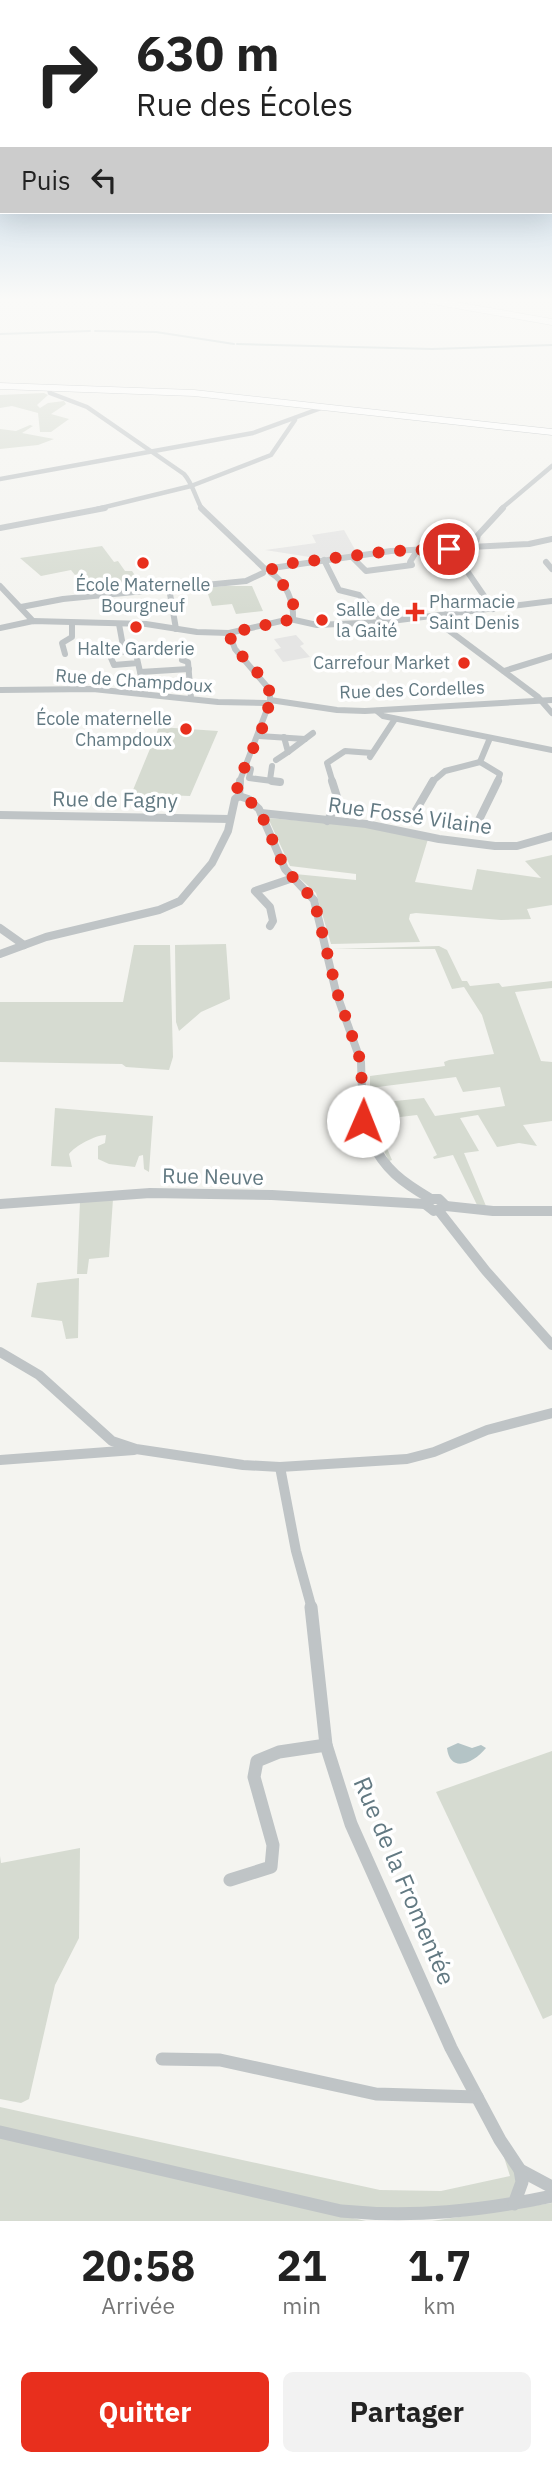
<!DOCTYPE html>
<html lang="fr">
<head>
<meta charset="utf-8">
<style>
	body { margin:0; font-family:"IBM Plex Sans",sans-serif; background:#f2f2f2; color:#222; height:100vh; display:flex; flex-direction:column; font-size:26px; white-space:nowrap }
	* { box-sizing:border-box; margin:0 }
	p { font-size:23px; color:#767676 }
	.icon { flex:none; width:38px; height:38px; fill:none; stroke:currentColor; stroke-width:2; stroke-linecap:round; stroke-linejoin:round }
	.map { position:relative; height:2221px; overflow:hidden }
	.side { display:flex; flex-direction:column; background:#fff; flex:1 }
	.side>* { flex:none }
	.hud { position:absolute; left:0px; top:0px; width:553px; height:214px; box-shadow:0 7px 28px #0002; background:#fff; color:#222; overflow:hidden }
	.pin { position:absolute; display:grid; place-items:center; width:60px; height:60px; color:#fff; margin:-30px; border:4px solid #fff; border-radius:50%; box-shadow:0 2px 7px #0007 }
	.me { position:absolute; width:77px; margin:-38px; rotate:1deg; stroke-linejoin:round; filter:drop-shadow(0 0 5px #0008) }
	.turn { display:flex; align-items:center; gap:24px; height:147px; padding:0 21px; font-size:32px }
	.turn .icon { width:91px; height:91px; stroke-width:2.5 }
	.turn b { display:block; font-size:49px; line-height:60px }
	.then { display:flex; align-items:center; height:66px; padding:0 21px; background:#0003; gap:14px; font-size:26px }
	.eta { display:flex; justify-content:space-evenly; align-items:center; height:119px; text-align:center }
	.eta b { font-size:42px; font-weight:700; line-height:49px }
	.action { display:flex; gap:14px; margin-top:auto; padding:14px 21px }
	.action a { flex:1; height:80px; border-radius:10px; background:#e82f1d; color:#fff; font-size:28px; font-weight:700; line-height:80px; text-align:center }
	.action a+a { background:#f2f2f2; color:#222 }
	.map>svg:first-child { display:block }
	.built { fill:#e5e5e4 }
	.green { fill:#d6dbd1 }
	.water { fill:#b4c4c6 }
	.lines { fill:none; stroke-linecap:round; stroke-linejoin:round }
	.stream { stroke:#b4c4c6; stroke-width:2 }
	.major-casing { stroke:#b0b6b9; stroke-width:7 }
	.minor-far4 { stroke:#bfc4c6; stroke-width:4.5 }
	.minor-far3 { stroke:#bfc4c6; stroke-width:6 }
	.minor-far2 { stroke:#bfc4c6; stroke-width:8 }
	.minor-far1 { stroke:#bfc4c6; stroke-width:10 }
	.minor { stroke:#bfc4c6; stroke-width:13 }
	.major { stroke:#fff; stroke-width:6 }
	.route { stroke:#e82f1d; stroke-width:12; stroke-dasharray:0 21.6 }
	.poi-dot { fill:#e82f1d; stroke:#fff; stroke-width:2.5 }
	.labels { text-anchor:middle; stroke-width:7; stroke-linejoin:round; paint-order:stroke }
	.far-poi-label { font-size:18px; fill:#627982; stroke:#fff }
	.far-street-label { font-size:18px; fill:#627982; stroke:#fff }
	.street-label { font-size:21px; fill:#627982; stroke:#fff }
	.near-street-label { font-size:24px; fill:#627982; stroke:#fff }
</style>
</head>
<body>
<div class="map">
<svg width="552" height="2221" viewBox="0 0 552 2221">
	<rect width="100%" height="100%" fill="#f4f4f0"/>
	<g class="built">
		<polygon points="344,530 358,555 316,558 265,550 316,543 312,535"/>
		<polygon points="296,635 304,644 300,646 310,657 283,662 274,650 281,648 274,639"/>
	</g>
	<g class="green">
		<polygon points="44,393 48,395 37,405 40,408 48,403 64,401 66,404 51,414 69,419 51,432 40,432 38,413 12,406 0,408 0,395"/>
		<polygon points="30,425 33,426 22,433 54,439 38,445 0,449 0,429 16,431"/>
		<polygon points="102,546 114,562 118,561 125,571 132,571 138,580 119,583 127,593 92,596 71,570 41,576 20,558"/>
		<polygon points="225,586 252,586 263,611 236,614 232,604 212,606 206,588"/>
		<polygon points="159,727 218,731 190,796 164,795 162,799 126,800 121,794 133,790"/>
		<polygon points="268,818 376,827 428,839 415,882 472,890 477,869 541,878 525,861 552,855 552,905 527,909 531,919 501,920 416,913 410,914 409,919 420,942 331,944 316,893 295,874 356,880 356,874 290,866"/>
		<polygon points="226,944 230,999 201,1012 179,1031 176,1022 175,945"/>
		<polygon points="134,945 170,945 173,1057 169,1070 126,1067 122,1064 0,1062 0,1002 123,1002"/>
		<polygon points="439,946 447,950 462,981 467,981 470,986 499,983 502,987 552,981 552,988 515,992 541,1061 552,1062 552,1121 523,1125 537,1146 519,1143 497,1147 478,1115 460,1118 479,1151 464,1153 486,1206 477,1205 453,1155 434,1159 433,1157 437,1155 417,1115 375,1120 392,1160 389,1161 372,1127 372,1098 376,1103 424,1098 435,1116 505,1106 500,1087 463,1092 456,1077 370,1088 370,1076 445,1066 444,1062 449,1060 494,1054 482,1015 464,987 452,989 435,949 332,949"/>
		<path d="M55,1108L153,1116L149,1172L144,1169L143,1155L139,1156L135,1167L109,1164L98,1159V1146L105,1143L106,1135C95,1135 75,1146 69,1154L72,1167L51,1166Z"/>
		<polygon points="113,1199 109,1257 89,1259 87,1274 77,1274 80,1201"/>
		<polygon points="79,1278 78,1338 66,1339 62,1321 31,1317 37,1283"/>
		<polygon points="552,1751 552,2015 543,2019 436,1792"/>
		<polygon points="80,1848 79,1938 55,1985 29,2099 21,2103 0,2099 0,1856 1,1863"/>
		<polygon points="0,2107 380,2190 441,2191 510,2176 502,2151 519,2178 512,2199 401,2214 339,2208 0,2127"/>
		<polygon points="0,2137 366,2221 0,2221"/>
		<polygon points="552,2203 552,2221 432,2221"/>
	</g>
	<path class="water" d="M458,1743L472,1748L481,1745L486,1748C474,1763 450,1774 447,1748Z"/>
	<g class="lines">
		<g class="stream">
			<polyline points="95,331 156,332 234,344"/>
			<polyline points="0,334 90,331"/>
			<polyline points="237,344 432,349 552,345"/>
		</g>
		<defs>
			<g id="major">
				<polyline points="427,300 552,322"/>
				<polyline points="0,386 194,393 552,432"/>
			</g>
		</defs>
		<use href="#major" class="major-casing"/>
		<g class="minor-far4">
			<path d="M49,388L50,393L87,407L184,474C193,484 195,497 202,509"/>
			<polyline points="0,479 253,433 324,407"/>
			<polyline points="97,509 191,486 271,455 295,420"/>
			<polyline points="501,509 552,466"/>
		</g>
		<g class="minor-far3">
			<polyline points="201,508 265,569"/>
			<polyline points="0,528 105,508"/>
			<polyline points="352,557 366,571 412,565 410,562 418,549"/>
			<polyline points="324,560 339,590 359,595 383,622"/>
			<polyline points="546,562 552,569"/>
			<polyline points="265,569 391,551 529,544 552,539"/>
			<path d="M271,573C286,582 294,602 293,619"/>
			<polyline points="0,586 33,621"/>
			<polyline points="169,588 176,629"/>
			<polyline points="21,607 63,599 246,581 263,573"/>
			<polyline points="493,609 467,571 478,535 503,508"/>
			<polyline points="431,617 538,697 552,713"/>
			<polyline points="119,624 123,646 131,651"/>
			<polyline points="0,628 33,621 146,624 197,632 229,633 290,619 317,625 383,622 552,601"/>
			<polyline points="229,633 235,649 270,690 270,700"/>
			<polyline points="65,654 62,643 72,637 72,625"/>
			<polyline points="182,660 188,662 191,698"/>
			<polyline points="138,663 114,665 109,653 131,651 136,654 145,694"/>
			<polyline points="504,671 552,656"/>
			<polyline points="140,672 189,669"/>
			<polyline points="0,690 93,689 218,702 266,703"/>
			<polyline points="270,700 337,710 365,711 552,700"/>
			<polyline points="377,711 383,716 552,750"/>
			<polyline points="259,736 305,739"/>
			<polyline points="284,737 288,752 313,733"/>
			<polyline points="490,738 480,762 500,774 497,783"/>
			<polyline points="370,757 395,719"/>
			<polyline points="276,760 288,752"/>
			<polyline points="244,768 251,769 249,778 280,782"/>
			<polyline points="270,780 272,766"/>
			<polyline points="239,783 269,704"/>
			<polyline points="333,783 327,763 345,751 372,753"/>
			<polyline points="431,783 445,771 480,762"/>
		</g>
		<g class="minor-far2">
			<polyline points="272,781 280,782"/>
			<polyline points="239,796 248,799 259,809 285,869 314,900 336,992 361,1062 363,1121 371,1140"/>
			<polyline points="239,796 240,781"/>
			<polyline points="261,813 366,824 439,839 495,846 517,846 552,836"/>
			<polyline points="0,815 230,819"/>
			<polyline points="417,817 415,812 433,781"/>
			<polyline points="327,821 339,803 332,781"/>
			<polyline points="466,827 475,828 498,781"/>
			<polyline points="270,926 273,921 270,907 255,891 293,878"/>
			<polyline points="0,928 24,945"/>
			<polyline points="0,954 46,937 159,910 180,901 212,863 228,831 235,799 239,796"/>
		</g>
		<g class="minor-far1">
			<path d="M370,1139C385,1170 402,1182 431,1199"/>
			<polygon points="431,1199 439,1199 446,1206 434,1211 425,1204"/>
			<polyline points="0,1204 150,1193 272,1195 425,1204"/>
			<polyline points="446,1206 493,1211 552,1211"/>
			<polyline points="439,1211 486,1271 552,1345"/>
			<polyline points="0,1352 39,1375 112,1441 136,1449 243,1465 280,1467 407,1459 434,1452 487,1430 552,1413"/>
			<polyline points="0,1460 134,1450"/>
			<polyline points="280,1467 296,1551 312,1609"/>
		</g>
		<g class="minor">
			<polyline points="311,1607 326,1745 351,1824 451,2048 500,2140 520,2170 552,2187"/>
			<polyline points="230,1880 271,1867 273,1845 254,1777 257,1761 279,1752 326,1745"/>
			<polyline points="162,2059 220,2060 376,2094 477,2097"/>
			<path d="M0,2132L341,2211C414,2218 481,2211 552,2196"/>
			<polyline points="514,2204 522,2182 520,2170"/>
		</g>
		<use href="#major" class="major"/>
	</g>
	<linearGradient id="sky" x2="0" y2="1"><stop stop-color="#93bada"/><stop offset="0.49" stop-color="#fafaf8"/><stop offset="1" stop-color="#fafaf8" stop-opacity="0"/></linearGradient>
	<rect width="552" height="611" fill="url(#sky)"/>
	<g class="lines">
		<path class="route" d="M363,1121L361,1062L337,992L314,900L285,869L259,809L237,791L238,782L265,722L269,704L266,702L270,700C273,676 235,660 229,633L293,619L294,606L281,581L271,573L272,569L293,563L391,551L449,549"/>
	</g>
	<g class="poi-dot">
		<circle cx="143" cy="563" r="7"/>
		<path d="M411.5 601.5h7v7h7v7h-7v7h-7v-7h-7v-7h7z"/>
		<circle cx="322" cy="620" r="7"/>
		<circle cx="136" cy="627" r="7"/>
		<circle cx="464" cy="663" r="7"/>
		<circle cx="186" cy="729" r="7"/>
	</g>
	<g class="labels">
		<g class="far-poi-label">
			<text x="143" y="591">École Maternelle<tspan x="143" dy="21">Bourgneuf</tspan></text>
			<text x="429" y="608" text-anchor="start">Pharmacie<tspan x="429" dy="21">Saint Denis</tspan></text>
			<text x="336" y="616" text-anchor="start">Salle de<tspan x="336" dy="21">la Gaité</tspan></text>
			<text x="136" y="655">Halte Garderie</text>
			<text x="450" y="669" text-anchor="end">Carrefour Market</text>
			<text x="172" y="725" text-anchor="end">École maternelle<tspan x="172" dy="21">Champdoux</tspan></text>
		</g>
		<g class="far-street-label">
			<text transform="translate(134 681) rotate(4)" y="6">Rue de Champdoux</text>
			<text transform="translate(412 690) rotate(-2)" y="6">Rue des Cordelles</text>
		</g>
		<g class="street-label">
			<text transform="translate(115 800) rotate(1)" y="7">Rue de Fagny</text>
			<text transform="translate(410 816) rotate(8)" y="7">Rue Fossé Vilaine</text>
			<text transform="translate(213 1177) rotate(1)" y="7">Rue Neuve</text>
		</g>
		<g class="near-street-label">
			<text transform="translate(404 1881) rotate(67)" y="8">Rue de la Fromentée</text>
		</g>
	</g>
</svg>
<div class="pin" style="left:449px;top:549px;background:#d93025"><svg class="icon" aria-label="arrive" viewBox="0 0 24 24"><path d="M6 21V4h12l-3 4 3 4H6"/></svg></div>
<svg class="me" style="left:363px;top:1121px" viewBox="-20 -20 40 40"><circle r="19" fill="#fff"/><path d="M0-13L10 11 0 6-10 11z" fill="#e82f1d"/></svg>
<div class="hud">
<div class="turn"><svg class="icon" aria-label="right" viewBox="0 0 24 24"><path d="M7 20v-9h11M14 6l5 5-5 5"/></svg><div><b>630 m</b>Rue des Écoles</div></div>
<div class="then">Puis<svg class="icon" aria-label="left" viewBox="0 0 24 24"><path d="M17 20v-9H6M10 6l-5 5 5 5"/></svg></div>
</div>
</div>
<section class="side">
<div class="eta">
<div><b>20:58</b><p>Arrivée</p></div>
<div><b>21</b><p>min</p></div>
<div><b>1.7</b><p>km</p></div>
</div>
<div class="action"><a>Quitter</a><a>Partager</a></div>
</section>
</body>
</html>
